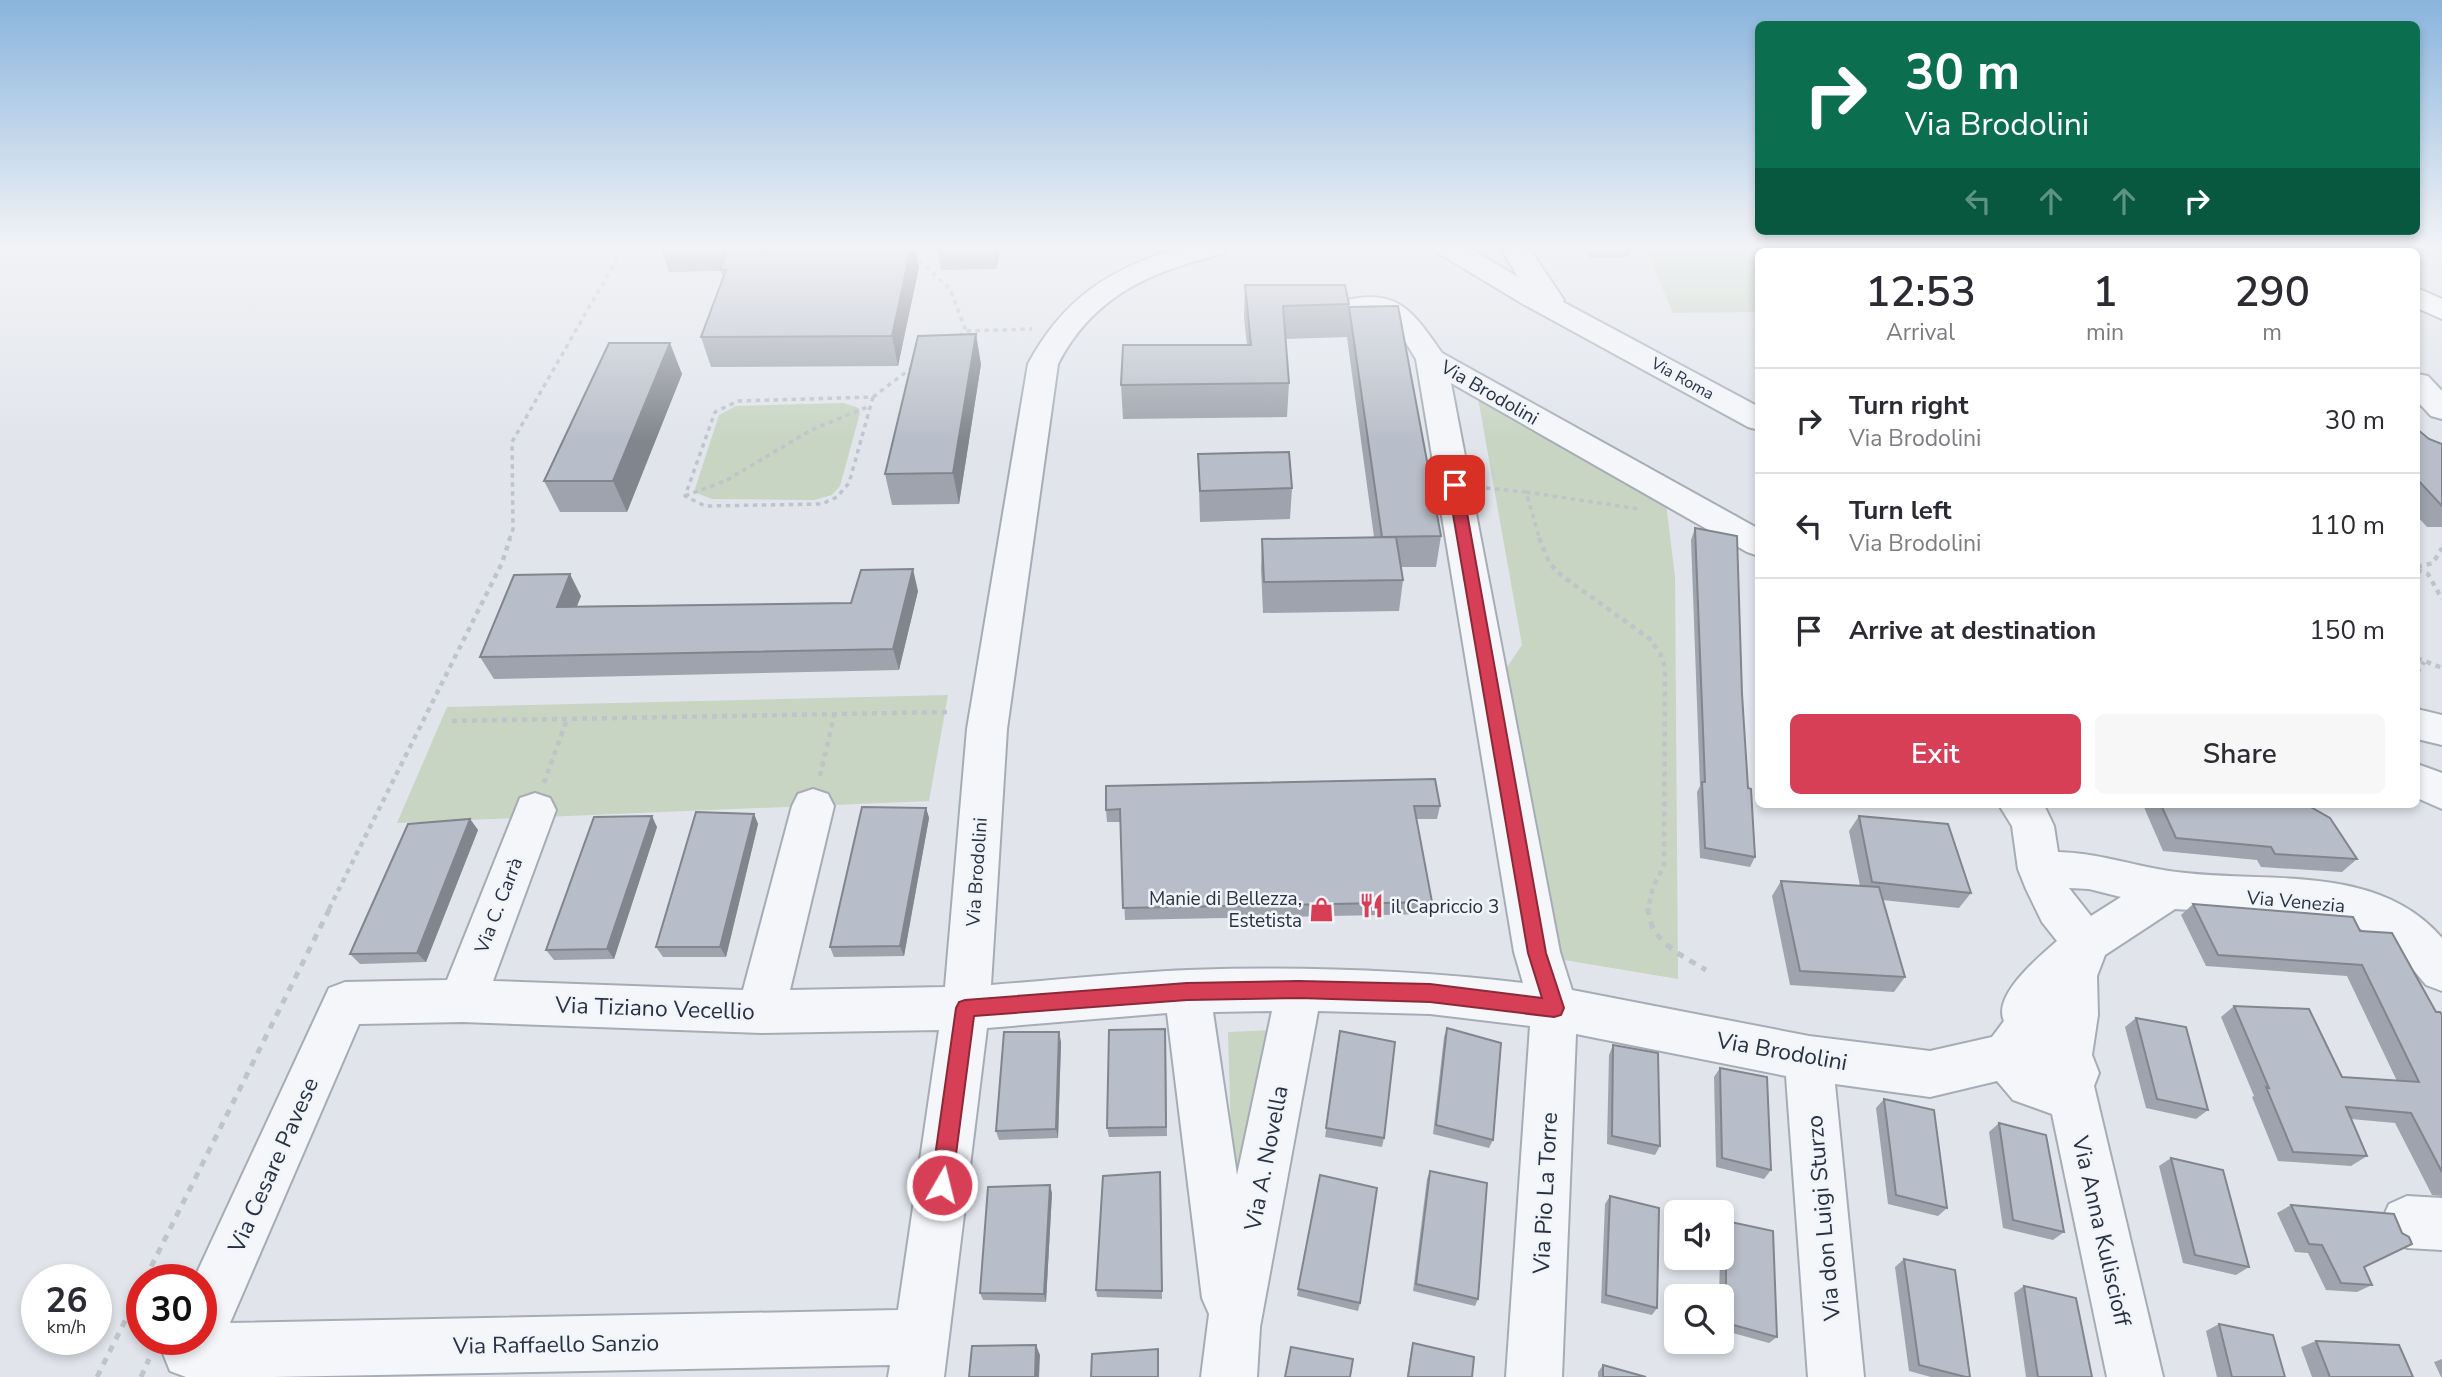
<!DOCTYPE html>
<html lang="en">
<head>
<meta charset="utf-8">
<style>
	body { margin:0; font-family:"Nunito Sans",sans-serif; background:#f7f7f7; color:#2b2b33; height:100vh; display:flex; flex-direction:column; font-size:26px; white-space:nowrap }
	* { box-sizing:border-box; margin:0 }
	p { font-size:23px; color:#7c7c81 }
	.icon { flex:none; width:38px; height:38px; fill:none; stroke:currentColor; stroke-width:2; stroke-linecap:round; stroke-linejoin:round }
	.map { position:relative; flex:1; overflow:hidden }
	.side { position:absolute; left:1755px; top:248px; width:665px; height:560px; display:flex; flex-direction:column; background:#fff; border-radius:10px; box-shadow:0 4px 10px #0003 }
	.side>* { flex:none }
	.hud { position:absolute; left:1755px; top:21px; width:665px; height:214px; border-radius:10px; box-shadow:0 4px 10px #0003; background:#0b6e4f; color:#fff; overflow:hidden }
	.buttons { position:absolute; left:1664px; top:1200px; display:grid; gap:14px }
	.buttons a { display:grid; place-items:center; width:70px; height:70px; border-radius:10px; background:#fff; box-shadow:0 4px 10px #0003; font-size:35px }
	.speed { position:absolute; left:21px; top:1264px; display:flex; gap:14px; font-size:35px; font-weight:700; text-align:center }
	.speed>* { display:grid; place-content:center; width:91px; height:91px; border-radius:50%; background:#fff; box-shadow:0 4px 10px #0003; line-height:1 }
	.speed small { font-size:18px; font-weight:400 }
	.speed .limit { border:10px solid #d22; background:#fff; color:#111 }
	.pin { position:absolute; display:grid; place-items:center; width:60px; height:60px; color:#fff; margin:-30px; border-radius:14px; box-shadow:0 4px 10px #0006 }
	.me { position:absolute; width:77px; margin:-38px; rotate:8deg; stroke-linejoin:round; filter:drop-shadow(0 0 5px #0008) }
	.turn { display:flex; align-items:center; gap:24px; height:147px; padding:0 35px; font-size:32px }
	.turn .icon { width:91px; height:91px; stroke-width:2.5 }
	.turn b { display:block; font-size:49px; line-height:60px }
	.lanes { display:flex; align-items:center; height:66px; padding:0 35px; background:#0003; justify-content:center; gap:35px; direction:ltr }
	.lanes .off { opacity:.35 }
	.eta { display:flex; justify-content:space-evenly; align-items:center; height:119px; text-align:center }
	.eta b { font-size:42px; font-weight:600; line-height:49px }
	.action { display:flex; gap:14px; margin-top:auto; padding:14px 35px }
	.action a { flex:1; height:80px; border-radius:10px; background:#d73f57; color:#fff; font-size:28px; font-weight:600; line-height:80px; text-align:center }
	.action a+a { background:#f7f7f7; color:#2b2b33 }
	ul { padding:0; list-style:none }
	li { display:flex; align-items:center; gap:21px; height:105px; padding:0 35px; border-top:2px solid #e1e1e2 }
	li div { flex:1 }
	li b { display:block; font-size:26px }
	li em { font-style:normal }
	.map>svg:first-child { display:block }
	.green { fill:#c7d5c2 }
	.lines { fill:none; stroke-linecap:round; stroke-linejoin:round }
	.minor-casing { stroke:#a6acb6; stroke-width:4 }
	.major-casing { stroke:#a0a9b7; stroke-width:4 }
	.path-far2 { stroke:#bfc3ca; stroke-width:3.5; stroke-dasharray:4.5 4.5; stroke-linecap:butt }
	.path-far1 { stroke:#bfc3ca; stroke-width:4.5; stroke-dasharray:5 5; stroke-linecap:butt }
	.path { stroke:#bfc3ca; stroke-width:5; stroke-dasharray:7 7; stroke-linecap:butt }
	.minor { fill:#f4f6f9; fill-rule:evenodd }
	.major { fill:#fff; fill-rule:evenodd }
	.wall { fill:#9ea3ad }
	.shaded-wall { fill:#81858d }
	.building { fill:#b8bec9; stroke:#81858d; stroke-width:2 }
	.route { fill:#d73f57; stroke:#8c2939; stroke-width:2 }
	.labels { text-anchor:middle; stroke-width:5; stroke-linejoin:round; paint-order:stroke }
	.far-street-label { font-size:16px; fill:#283244; stroke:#f1f4f8 }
	.street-label { font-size:19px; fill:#283244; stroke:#f1f4f8 }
	.poi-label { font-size:19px; fill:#283244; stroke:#f1f4f8; text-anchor:end }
	.near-street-label { font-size:23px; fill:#283244; stroke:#f1f4f8 }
</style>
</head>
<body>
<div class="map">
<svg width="2442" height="1377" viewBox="0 0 2442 1377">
	<rect width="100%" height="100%" fill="#e1e5eb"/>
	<g class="green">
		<polygon points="1645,248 2224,248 2228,252 1759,252 1759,312 1673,313"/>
		<polygon points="1478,398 1666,503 1675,577 1678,979 1564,960 1550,939 1501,676 1522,645"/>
		<polygon points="844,403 859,408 860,413 840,486 832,495 814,500 712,499 694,492 719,415 736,406"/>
		<polygon points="948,695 929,801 397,823 447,707"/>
		<polygon points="1272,1030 1234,1235 1228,1032"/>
	</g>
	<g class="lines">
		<defs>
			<g id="minor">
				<path d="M1177,248H1226L1222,254C1151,271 1093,296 1058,364L1007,729L991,985C1056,980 1122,973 1188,970C1300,966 1412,970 1523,983L1514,952L1416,359C1407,345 1394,318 1376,315C1365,313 1354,316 1343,313L1339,307L1343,301C1398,287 1413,312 1442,353L1759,529V556L1747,552L1451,383L1560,952L1572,990L1809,1036L1930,1051L1992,1037L2004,1021C1992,995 2040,956 2057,941L2042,922L2026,889L2018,869L2012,826L1999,805H2044L2054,826L2058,852C2097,853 2131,865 2169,871C2259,885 2375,860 2442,938V991L2426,985L2401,955L2375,936L2352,925L2334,920L2175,909L2105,955L2097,976L2098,1015L2092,1055L2099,1073L2094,1086L2163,1377H2107L2052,1114L2013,1100L1997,1081L1930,1097L1835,1084L1864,1377H1808L1786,1076L1576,1034L1562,1377H1506L1530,1026L1430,1014L1318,1011L1260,1327L1257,1377H1201L1209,1314L1202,1298L1167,1013L987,1028L944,1377H888L890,1365L273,1377H186L170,1371L162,1351L167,1339H201V1279H194L329,988L345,982L447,980L520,798L535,793L550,798L556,810L493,981L743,990L792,806L798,794L813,789L828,794L834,806L790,990L945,987L967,729L1028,364C1063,299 1108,270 1177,248ZM2069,888L2089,889L2121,897L2091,916ZM1272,1011L1237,1175L1213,1012ZM462,1022L761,1033L939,1030L898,1310L230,1323L359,1024Z"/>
				<polygon points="1436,248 1469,248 1518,277 1501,248 1529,248 1564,300 1563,302 1759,407 1759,430 1748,427 1523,304 1440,254"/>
				<polygon points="2417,374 2428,376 2442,391 2442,419 2431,416 2417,401"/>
				<polygon points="2417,709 2442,715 2442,745 2417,739"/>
				<polygon points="2417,764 2442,773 2442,809 2417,798"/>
				<polygon points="2407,1196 2442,1198 2442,1250 2407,1248 2389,1240 2381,1222 2389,1204"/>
			</g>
			<g id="major">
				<polygon points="2314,248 2346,248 2349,252 2317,252"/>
				<polygon points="2417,288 2442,299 2442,319 2417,308"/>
			</g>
		</defs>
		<use href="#minor" class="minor-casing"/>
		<use href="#major" class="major-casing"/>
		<g class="path-far2">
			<polyline points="906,248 950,289 966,331"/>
			<polyline points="1349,248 1423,250"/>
			<polyline points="2250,248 2254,252"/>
			<polyline points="2372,248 2379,252"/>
			<polyline points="959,336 966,331 1032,329"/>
			<polygon points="873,397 849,483 837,497 822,504 705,506 685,496 715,412 738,401"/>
			<polyline points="873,397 914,366"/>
			<polyline points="1486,488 1526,492 1540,540"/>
			<polyline points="1526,492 1639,509"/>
			<polyline points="685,496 727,480 811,430 870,406"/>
			<polyline points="509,540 513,529 512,442 623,248"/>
		</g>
		<g class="path-far1">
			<polyline points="1539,538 1550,564 1562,576 1650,639 1660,653 1665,668 1664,866 1653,887 1648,909"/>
			<polyline points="2417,567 2433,563 2442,548"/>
			<polyline points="2417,570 2428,574 2442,599"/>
			<polyline points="2417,658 2442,668"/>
			<polyline points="2417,673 2424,662"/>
			<polyline points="452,721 950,712"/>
			<polyline points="820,776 834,716"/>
			<polyline points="544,783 567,719"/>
			<polyline points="329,909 502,563 510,538"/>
		</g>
		<g class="path">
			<path d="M1648,908C1649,941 1681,955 1706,970"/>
			<polyline points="145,1279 330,908"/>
			<polyline points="97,1377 142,1287"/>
			<polyline points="141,1377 149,1359"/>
		</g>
		<use href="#minor" class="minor"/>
		<use href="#major" class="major"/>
	</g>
	<g class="wall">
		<polygon points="661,248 915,248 919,267 898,366 711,367 701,337 723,277 721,271 669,272"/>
		<polygon points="937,248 1000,248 996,269 941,270"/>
		<polygon points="1586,248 1631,248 1629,257 1590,258"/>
		<polygon points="1245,285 1349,304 1349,307 1441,536 1436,567 1401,567 1403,580 1399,611 1263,613 1261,569 1262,539 1374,537 1347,337 1285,339 1289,383 1287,417 1123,419 1121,385 1247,345 1244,318"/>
		<polygon points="981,364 959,504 892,505 885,474"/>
		<polygon points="682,374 627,512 560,512 544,481"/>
		<polygon points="2417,429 2429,439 2442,444 2442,527 2427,527 2417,516"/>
		<polygon points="1198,454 1292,488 1290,519 1200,522"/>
		<polygon points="1695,528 1742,694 1748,788 1755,857 1750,867 1700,858 1697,792 1700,786 1691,540"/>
		<polygon points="918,591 899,670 494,679 480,657 581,596 577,606 851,603"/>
		<polygon points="2143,805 2307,805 2357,859 2342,872 2261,867 2257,860 2163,851"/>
		<polygon points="1440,806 1437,819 1416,819 1432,902 1429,914 1125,920 1120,822 1107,822 1106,810"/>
		<polygon points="926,808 929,818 904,956 834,957 830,947"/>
		<polygon points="754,814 758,824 726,957 663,957 656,947"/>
		<polygon points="1859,816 1971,893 1959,908 1882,900 1905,977 1894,992 1790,985 1772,896 1781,881 1860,886 1849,831"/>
		<polygon points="470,819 478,830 426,962 360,964 350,954"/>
		<polygon points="657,827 614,959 554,960 546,950"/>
		<polygon points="2193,904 2360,931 2436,1012 2442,1015 2442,1196 2432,1195 2395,1123 2351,1119 2367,1156 2351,1166 2278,1161 2252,1097 2254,1096 2221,1017 2234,1006 2342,1077 2397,1081 2347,976 2206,966 2181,915"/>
		<polygon points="2136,1018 2208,1110 2196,1119 2146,1108 2125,1027"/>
		<polygon points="1447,1028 1493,1140 1489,1148 1433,1134 1444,1037"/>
		<polygon points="1340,1031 1384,1138 1382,1147 1325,1137"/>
		<polygon points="1166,1039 1167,1136 1109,1137 1107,1128"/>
		<polygon points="1061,1042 1058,1138 999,1140 996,1131"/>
		<polygon points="1613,1045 1660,1146 1655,1155 1607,1144 1609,1055"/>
		<polygon points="1720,1068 1771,1170 1764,1179 1716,1167 1714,1077"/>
		<polygon points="1884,1099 1947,1208 1938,1216 1888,1204 1876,1108"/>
		<polygon points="1999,1123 2064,1232 2053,1240 2003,1228 1989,1132"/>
		<polygon points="2171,1158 2249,1267 2236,1275 2183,1263 2159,1166"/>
		<polygon points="1430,1171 1478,1299 1475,1306 1413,1291 1427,1179"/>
		<polygon points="1160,1172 1162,1299 1097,1297 1096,1290"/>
		<polygon points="1320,1175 1360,1303 1358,1311 1297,1296"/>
		<polygon points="1052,1193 1046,1302 983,1300 980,1293"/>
		<polygon points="1610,1196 1657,1308 1652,1315 1601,1303 1605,1204"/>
		<polygon points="2291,1205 2364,1268 2372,1285 2357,1292 2326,1290 2308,1253 2295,1252 2277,1213"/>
		<polygon points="1726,1221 1777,1337 1769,1343 1722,1330 1722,1297 1719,1297 1720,1258 1722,1258 1722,1227"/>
		<polygon points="1904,1259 1970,1377 1931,1377 1909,1371 1895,1267"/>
		<polygon points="2024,1286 2092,1377 2026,1377 2014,1293"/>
		<polygon points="2219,1324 2285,1377 2217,1377 2206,1331"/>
		<polygon points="2316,1341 2413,1377 2312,1377 2301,1347"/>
		<polygon points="1413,1343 1472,1377 1407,1377 1411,1350"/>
		<polygon points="2442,1359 2442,1377 2441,1377 2434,1362"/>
		<polygon points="1603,1365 1646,1377 1598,1377 1598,1372"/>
	</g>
	<g class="shaded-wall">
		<polygon points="720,248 736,248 727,270"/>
		<polygon points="911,248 915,248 919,267 898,366 892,336"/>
		<polygon points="993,248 1000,248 996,269"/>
		<polygon points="976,334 981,364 959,504 953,473"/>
		<polygon points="670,343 682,374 627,512 613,481"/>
		<polygon points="913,569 918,591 899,670 893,649"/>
		<polygon points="570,574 581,596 568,628 557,607"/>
		<polygon points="926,808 929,818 904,956 900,946"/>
		<polygon points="754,814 758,824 726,957 720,947"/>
		<polygon points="652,816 657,827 614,959 607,949"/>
		<polygon points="470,819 478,830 426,962 417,953"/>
		<polygon points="1059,1032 1061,1042 1058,1138 1056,1129"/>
		<polygon points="1160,1172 1161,1181 1162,1299 1162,1291"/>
		<polygon points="1050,1185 1052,1193 1046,1302 1044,1294"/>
		<polygon points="1036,1345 1040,1355 1039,1377 1035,1377"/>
	</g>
	<g class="building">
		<polygon points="728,248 911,248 892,336 701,337 726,270 720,270"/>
		<polygon points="1245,285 1345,285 1349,304 1283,306 1289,383 1121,385 1123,345 1251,345"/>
		<polygon points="1398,306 1441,536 1382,537 1349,307"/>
		<polygon points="976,334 953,473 885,474 918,336"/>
		<polygon points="609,343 670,343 613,481 544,481"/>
		<polygon points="2417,429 2429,439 2442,444 2442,506 2417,479"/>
		<polygon points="1289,452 1292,488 1200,491 1198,454"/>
		<polygon points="1695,528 1737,536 1742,694 1748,788 1751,789 1755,857 1705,848 1702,782 1705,782"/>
		<polygon points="1396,537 1403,580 1264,582 1262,539"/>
		<polygon points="913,569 893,649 480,657 514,575 570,574 557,607 851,603 861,570"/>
		<polygon points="1435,779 1440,806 1414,806 1432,902 1123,908 1120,809 1106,810 1106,786"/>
		<polygon points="2161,805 2307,805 2330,818 2357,859 2275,854 2271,847 2176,838"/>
		<polygon points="862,807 926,808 900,946 830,947"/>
		<polygon points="696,812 754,814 720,947 656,947"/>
		<polygon points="652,816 607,949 546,950 594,817"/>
		<polygon points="1859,816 1948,824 1971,893 1872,882"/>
		<polygon points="470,819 417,953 350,954 408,824"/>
		<polygon points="1781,881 1879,887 1905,977 1800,971"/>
		<polygon points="2193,904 2353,917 2360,931 2392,933 2436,1012 2440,1012 2442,1015 2442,1172 2411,1113 2346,1107 2367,1156 2293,1152 2266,1087 2269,1088 2234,1006 2309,1009 2342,1077 2419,1082 2362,965 2218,955"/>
		<polygon points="2136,1018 2186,1027 2208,1110 2157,1099"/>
		<polygon points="1447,1028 1501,1043 1493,1140 1436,1125"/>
		<polygon points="1165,1029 1166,1127 1107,1128 1109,1030"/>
		<polygon points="1340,1031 1395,1042 1384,1138 1326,1128"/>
		<polygon points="1004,1032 1059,1032 1056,1129 996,1131"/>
		<polygon points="1613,1045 1658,1053 1660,1146 1612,1136"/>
		<polygon points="1720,1068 1767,1077 1771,1170 1722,1158"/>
		<polygon points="1884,1099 1934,1110 1947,1208 1896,1195"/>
		<polygon points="1999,1123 2046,1135 2064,1232 2013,1220"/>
		<polygon points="2171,1158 2223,1170 2249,1267 2195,1255"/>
		<polygon points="1430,1171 1487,1183 1478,1299 1416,1284"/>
		<polygon points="1160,1172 1162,1291 1096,1290 1103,1176"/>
		<polygon points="1320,1175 1377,1188 1360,1303 1298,1289"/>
		<polygon points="1050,1185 1044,1294 980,1293 988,1187"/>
		<polygon points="1610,1196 1659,1208 1657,1308 1606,1295"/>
		<polygon points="2291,1205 2394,1214 2402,1233 2409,1237 2412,1244 2364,1267 2372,1285 2341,1283 2322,1245 2309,1244"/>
		<polygon points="1726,1221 1773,1231 1777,1337 1726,1323"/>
		<polygon points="1904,1259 1955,1270 1970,1377 1966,1377 1919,1365"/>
		<polygon points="2024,1286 2076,1298 2092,1377 2038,1377"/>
		<polygon points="2219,1324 2273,1335 2285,1377 2232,1377"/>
		<polygon points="2316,1341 2399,1345 2413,1377 2330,1377"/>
		<polygon points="1413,1343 1474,1357 1472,1377 1408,1377"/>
		<polygon points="1036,1345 1035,1377 969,1377 972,1346"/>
		<polygon points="1291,1347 1353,1359 1350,1377 1285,1377"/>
		<polygon points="1158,1349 1158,1377 1091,1377 1092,1354"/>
		<polygon points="1603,1365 1646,1377 1603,1377"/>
	</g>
	<linearGradient id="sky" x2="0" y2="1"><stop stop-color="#89b4dd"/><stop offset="0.56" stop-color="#f2f3f6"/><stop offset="1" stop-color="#f2f3f6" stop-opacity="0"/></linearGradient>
	<rect width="2442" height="441" fill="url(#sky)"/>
	<polygon class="route" points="1455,481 1462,485 1546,953 1564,1008 1561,1015 1554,1017 1430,1002 1299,998 1187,1000 974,1016 952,1185 949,1193 942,1196 934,1193 931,1185 956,1008 959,1002 965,1000 1187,983 1299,981 1430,984 1542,998 1528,953 1448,485"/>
	<defs>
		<symbol id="restaurant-bare" viewBox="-9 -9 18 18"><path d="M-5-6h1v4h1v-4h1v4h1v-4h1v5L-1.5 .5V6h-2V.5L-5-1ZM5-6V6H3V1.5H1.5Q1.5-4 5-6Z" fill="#d73f57" stroke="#f1f4f8" stroke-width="2.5" paint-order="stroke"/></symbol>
		<symbol id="shop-bare" viewBox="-9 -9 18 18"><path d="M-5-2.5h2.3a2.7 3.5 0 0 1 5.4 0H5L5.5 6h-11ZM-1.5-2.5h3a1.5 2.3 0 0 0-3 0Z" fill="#d73f57" stroke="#f1f4f8" stroke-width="2.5" paint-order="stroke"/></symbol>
	</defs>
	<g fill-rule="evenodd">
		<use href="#restaurant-bare" x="1354" y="888" width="35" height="35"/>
		<use href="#shop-bare" x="1304" y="892" width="35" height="35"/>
	</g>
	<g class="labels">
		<g class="far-street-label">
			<text transform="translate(1683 378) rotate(29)" y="6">Via Roma</text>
		</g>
		<g class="street-label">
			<text transform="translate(1490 392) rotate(30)" y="7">Via Brodolini</text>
			<text transform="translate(976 872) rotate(-86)" y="7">Via Brodolini</text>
			<text transform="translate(2296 901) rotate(5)" y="7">Via Venezia</text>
			<text transform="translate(498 905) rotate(-69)" y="7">Via C. Carrà</text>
		</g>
		<g class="poi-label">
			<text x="1302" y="905">Manie di Bellezza,<tspan x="1302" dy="22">Estetista</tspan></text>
			<text x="1391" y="913" text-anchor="start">il Capriccio 3</text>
		</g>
		<g class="near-street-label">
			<text transform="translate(655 1008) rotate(2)" y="8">Via Tiziano Vecellio</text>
			<text transform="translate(1782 1051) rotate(10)" y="8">Via Brodolini</text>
			<text transform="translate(1266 1158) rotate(-79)" y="8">Via A. Novella</text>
			<text transform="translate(273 1165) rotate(-66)" y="8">Via Cesare Pavese</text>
			<text transform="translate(1545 1193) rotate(-87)" y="8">Via Pio La Torre</text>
			<text transform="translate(1823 1218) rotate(-95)" y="8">Via don Luigi Sturzo</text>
			<text transform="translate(2102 1231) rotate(77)" y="8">Via Anna Kuliscioff</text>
			<text transform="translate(556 1344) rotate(-1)" y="8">Via Raffaello Sanzio</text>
		</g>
	</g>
</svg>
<div class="buttons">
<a><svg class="icon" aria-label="sound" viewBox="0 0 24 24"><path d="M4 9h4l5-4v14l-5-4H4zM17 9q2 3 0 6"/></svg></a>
<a><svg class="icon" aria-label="search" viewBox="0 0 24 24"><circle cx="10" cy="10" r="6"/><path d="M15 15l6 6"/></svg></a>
</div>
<div class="speed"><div>26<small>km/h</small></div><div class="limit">30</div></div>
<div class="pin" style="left:1455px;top:485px;background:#d93025"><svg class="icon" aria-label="arrive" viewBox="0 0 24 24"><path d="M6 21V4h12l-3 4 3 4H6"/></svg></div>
<svg class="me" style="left:942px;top:1185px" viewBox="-20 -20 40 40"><circle r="17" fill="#d73f57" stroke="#fff" stroke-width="3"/><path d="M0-11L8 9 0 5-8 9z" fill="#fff"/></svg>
<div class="hud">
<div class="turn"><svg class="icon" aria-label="right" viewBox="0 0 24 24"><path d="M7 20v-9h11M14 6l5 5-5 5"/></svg><div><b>30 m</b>Via Brodolini</div></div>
<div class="lanes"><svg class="icon off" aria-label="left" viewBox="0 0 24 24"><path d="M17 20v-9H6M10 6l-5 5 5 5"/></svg><svg class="icon off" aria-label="ahead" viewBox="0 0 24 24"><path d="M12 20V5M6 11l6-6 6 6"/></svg><svg class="icon off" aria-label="ahead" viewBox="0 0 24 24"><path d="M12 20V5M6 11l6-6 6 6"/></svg><svg class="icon" aria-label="right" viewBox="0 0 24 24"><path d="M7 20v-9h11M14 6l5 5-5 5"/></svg></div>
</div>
<section class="side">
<div class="eta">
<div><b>12:53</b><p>Arrival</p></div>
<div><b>1</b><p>min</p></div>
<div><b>290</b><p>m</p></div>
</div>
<ul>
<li><svg class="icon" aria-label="right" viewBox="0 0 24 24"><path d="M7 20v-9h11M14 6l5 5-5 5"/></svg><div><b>Turn right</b><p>Via Brodolini</p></div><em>30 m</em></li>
<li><svg class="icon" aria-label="left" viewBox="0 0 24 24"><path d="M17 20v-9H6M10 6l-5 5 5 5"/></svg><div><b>Turn left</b><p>Via Brodolini</p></div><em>110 m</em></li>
<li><svg class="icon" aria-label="arrive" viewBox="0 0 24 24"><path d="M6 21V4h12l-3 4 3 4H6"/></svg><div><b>Arrive at destination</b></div><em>150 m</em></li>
</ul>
<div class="action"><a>Exit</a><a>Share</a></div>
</section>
</div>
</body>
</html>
